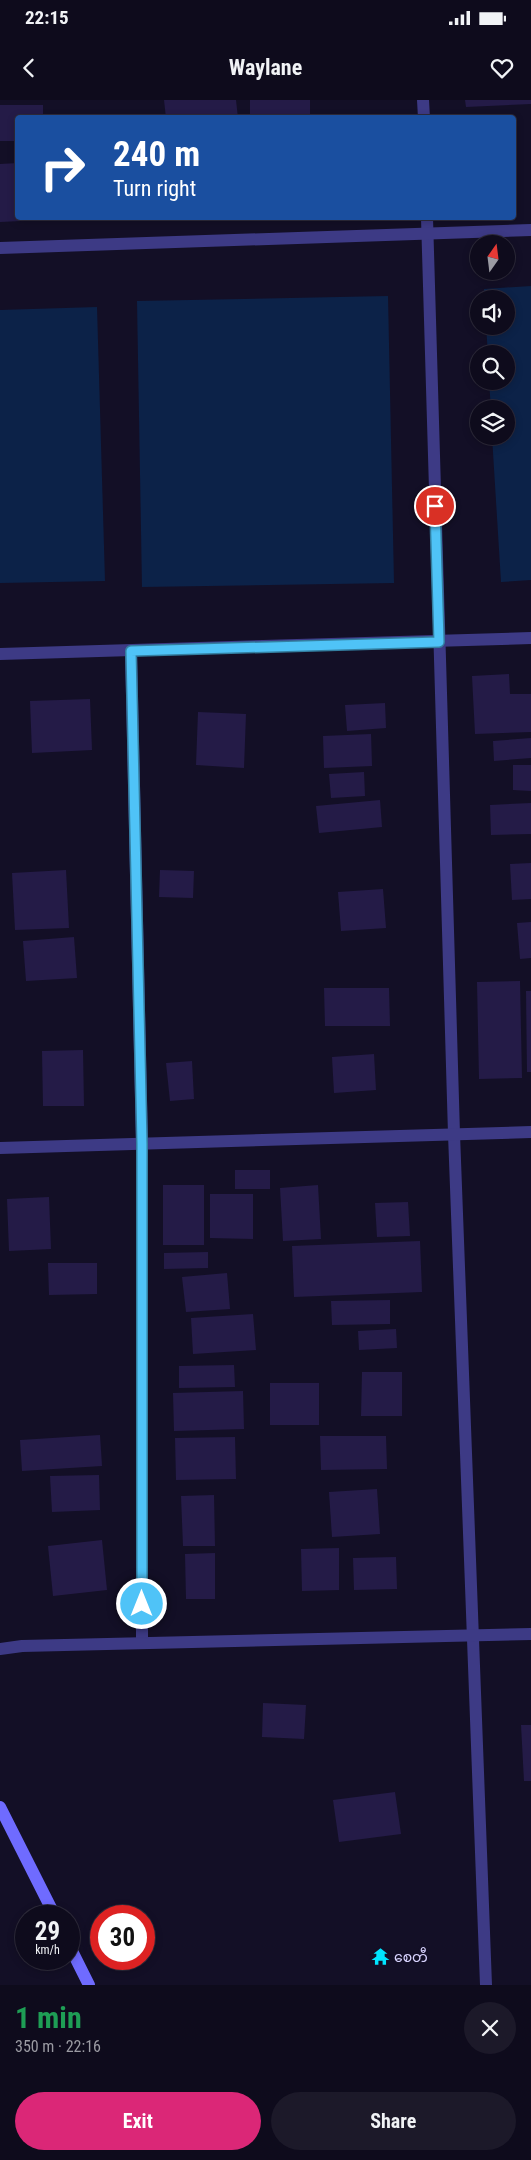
<!DOCTYPE html>
<html lang="en">
<head>
<meta charset="utf-8">
<style>
	body { margin:0; font-family:"Roboto Condensed","Noto Sans Myanmar",sans-serif; background:#1c1929; color:#f1f3f6; height:100vh; display:flex; flex-direction:column; font-size:19px; white-space:nowrap }
	* { box-sizing:border-box; margin:0 }
	p { font-size:16px; color:#9b9ba3 }
	.icon { flex:none; width:28px; height:28px; fill:none; stroke:currentColor; stroke-width:2; stroke-linecap:round; stroke-linejoin:round }
	.map { position:relative; height:1885px; overflow:hidden }
	.side { display:flex; flex-direction:column; background:#0e0b1c; flex:1 }
	.side>* { flex:none }
	.banner { position:absolute; left:15px; top:15px; width:501px; height:105px; border-radius:5px; box-shadow:0 2px 8px #0003,0 0 0 1px #2e2b3b; background:#1a4fa0; color:#fff; overflow:hidden }
	.needle { width:32px; rotate:14deg }
	.controls { position:absolute; left:470px; top:135px; display:grid; gap:10px }
	.controls a { display:grid; place-items:center; width:45px; height:45px; border-radius:50%; background:#0e0b1c; box-shadow:0 2px 8px #0003,0 0 0 1px #2e2b3b; font-size:25px }
	.speed { position:absolute; left:15px; top:1805px; display:flex; gap:10px; font-size:25px; font-weight:700; text-align:center }
	.speed>* { display:grid; place-content:center; width:65px; height:65px; border-radius:50%; background:#0e0b1c; box-shadow:0 2px 8px #0003,0 0 0 1px #2e2b3b; line-height:1 }
	.speed small { font-size:12px; font-weight:400 }
	.speed .limit { border:8px solid #d22; background:#fff; color:#111 }
	.pin { position:absolute; display:grid; place-items:center; width:42px; height:42px; color:#fff; margin:-21px; border:2px solid #fff; border-radius:50%; box-shadow:0 1px 5px #0007 }
	.me { position:absolute; width:55px; margin:-28px; rotate:0deg; stroke-linejoin:round; filter:drop-shadow(0 0 4px #0008) }
	.turn { display:flex; align-items:center; gap:18px; height:105px; padding:0 15px; font-size:22px }
	.turn .icon { width:65px; height:65px; stroke-width:2.5 }
	.turn b { display:block; font-size:35px; line-height:42px }
	.round { display:grid; place-items:center; flex:none; width:52px; height:52px; border-radius:26px; background:#1c1929 }
	.head { display:flex; align-items:center; justify-content:space-between; height:85px; padding:0 15px }
	h1 { font-size:30px; font-weight:700; line-height:38px; color:#1e9e55 }
	.cta { display:flex; gap:10px; margin-top:auto; padding:10px 15px }
	.cta a { flex:1; height:58px; border-radius:30px; background:#db2777; color:#fff; font-size:20px; font-weight:700; line-height:58px; text-align:center }
	.cta a+a { background:#1c1929; color:#f1f3f6 }
	.status { display:flex; justify-content:space-between; align-items:center; height:35px; padding:0 25px; background:#0e0b1c; direction:ltr }
	.status svg { height:14px; fill:currentColor }
	header { display:flex; justify-content:space-between; align-items:center; height:65px; padding:0 15px; background:#0e0b1c; font-size:22px; font-weight:700 }
	.map>svg:first-child { display:block }
	.water { fill:#0c2248 }
	.building { fill:#241b47 }
	.lines { fill:none; stroke-linecap:round; stroke-linejoin:round }
	.street { stroke:#3d3a85; stroke-width:12 }
	.secondary { stroke:#6f6bff; stroke-width:12 }
	.route-casing { stroke:#337fa1; stroke-width:12 }
	.route { stroke:#4fc3f7; stroke-width:9 }
	.labels { text-anchor:middle; stroke-width:4; stroke-linejoin:round; paint-order:stroke }
	.poi-label { font-size:14px; fill:#d9d4ff; stroke:#130f26; text-anchor:start }
</style>
</head>
<body>
<div class="status"><b>22:15</b><svg viewBox="0 0 49 12"><path d="M0 12V9h3v3zM5 12V6h3v6zM10 12V3h3v9zM15 12V0h3v12zM26 1h20v11H26zM47 4h2v5h-2z"/></svg></div>
<header><svg class="icon" aria-label="back" viewBox="0 0 24 24"><path d="M15 5l-7 7 7 7"/></svg>Waylane<svg class="icon" aria-label="heart" viewBox="0 0 24 24"><path d="M12 20l-8-8c-3-5 5-10 8-4 3-6 11-1 8 4z"/></svg></header>
<div class="map">
<svg width="531" height="1885" viewBox="0 0 531 1885">
	<rect width="100%" height="100%" fill="#130f26"/>
	<g class="water">
		<polygon points="531,186 531,480 501,482 492,336 506,336 506,309 491,309 489,281 506,281 506,254 488,254 486,226 506,226 506,199 484,199 484,189"/>
		<polygon points="388,196 394,483 142,487 137,201"/>
		<polygon points="97,207 105,481 0,483 0,210"/>
	</g>
	<g class="building">
		<polygon points="164,0 236,0 238,18 166,18"/>
		<rect x="250" y="0" width="60" height="18"/>
		<polygon points="465,0 531,0 531,4 466,7"/>
		<polygon points="0,5 43,5 43,18 18,18 18,41 0,41"/>
		<polygon points="18,63 18,118 42,118 42,120 0,122 0,64"/>
		<polygon points="509,574 510,594 531,594 531,632 475,634 472,576"/>
		<polygon points="90,599 92,650 32,653 30,601"/>
		<polygon points="385,603 386,628 347,631 345,605"/>
		<polygon points="198,612 246,614 244,668 196,665"/>
		<polygon points="371,634 372,666 324,668 323,636"/>
		<polygon points="531,638 531,658 494,661 493,641"/>
		<polygon points="513,665 531,665 531,691 513,690"/>
		<polygon points="364,672 365,696 331,698 329,674"/>
		<polygon points="380,700 382,727 319,733 316,706"/>
		<polygon points="531,703 531,734 491,735 490,705"/>
		<polygon points="531,763 531,799 512,800 510,764"/>
		<polygon points="66,770 69,828 15,830 12,773"/>
		<polygon points="160,770 194,771 193,798 159,797"/>
		<polygon points="383,789 386,828 341,831 338,792"/>
		<polygon points="531,822 531,858 520,859 517,823"/>
		<polygon points="74,837 77,878 26,881 23,841"/>
		<polygon points="520,881 522,978 479,979 477,882"/>
		<polygon points="324,888 389,888 390,926 325,926"/>
		<polygon points="526,891 531,891 531,972 527,972"/>
		<polygon points="83,950 84,1006 43,1006 42,951"/>
		<polygon points="374,954 376,990 334,993 332,957"/>
		<polygon points="192,961 194,999 170,1001 166,963"/>
		<rect x="235" y="1070" width="35" height="19"/>
		<rect x="163" y="1085" width="41" height="60"/>
		<polygon points="318,1085 321,1139 283,1141 280,1088"/>
		<polygon points="210,1094 253,1094 253,1139 210,1138"/>
		<polygon points="49,1097 51,1149 9,1151 7,1099"/>
		<polygon points="408,1102 410,1136 377,1137 375,1103"/>
		<polygon points="420,1141 422,1192 294,1197 292,1146"/>
		<polygon points="208,1152 208,1168 164,1169 164,1153"/>
		<polygon points="48,1163 97,1163 97,1194 49,1195"/>
		<polygon points="227,1173 230,1209 186,1212 182,1177"/>
		<polygon points="390,1200 390,1224 332,1225 331,1201"/>
		<polygon points="253,1214 256,1250 193,1254 191,1218"/>
		<polygon points="396,1229 397,1248 359,1250 358,1231"/>
		<polygon points="234,1265 235,1287 179,1288 179,1266"/>
		<polygon points="362,1272 402,1272 402,1316 361,1316"/>
		<rect x="270" y="1283" width="49" height="42"/>
		<polygon points="243,1291 244,1329 174,1331 173,1293"/>
		<polygon points="100,1335 102,1366 22,1371 20,1340"/>
		<polygon points="320,1336 386,1336 387,1369 321,1370"/>
		<polygon points="235,1337 236,1379 176,1380 175,1338"/>
		<polygon points="99,1375 100,1410 52,1412 50,1376"/>
		<polygon points="377,1389 380,1434 332,1437 329,1392"/>
		<polygon points="214,1395 215,1446 183,1446 181,1396"/>
		<polygon points="102,1440 107,1490 53,1496 48,1446"/>
		<polygon points="339,1448 339,1490 302,1491 301,1449"/>
		<polygon points="215,1453 215,1499 186,1499 185,1454"/>
		<polygon points="396,1457 397,1489 354,1490 353,1458"/>
		<polygon points="263,1603 306,1605 304,1639 262,1637"/>
		<polygon points="521,1625 531,1625 531,1681 524,1681"/>
		<polygon points="395,1692 401,1734 339,1742 333,1700"/>
	</g>
	<g class="lines">
		<g class="street">
			<polyline points="423,0 424,18"/>
			<polyline points="427,118 454,1034 486,1885"/>
			<polyline points="0,148 531,130"/>
			<polyline points="131,551 142,1044 142,1543"/>
			<polyline points="0,554 531,538"/>
			<polyline points="0,1048 531,1032"/>
			<polyline points="0,1549 22,1546 531,1534"/>
		</g>
		<g class="secondary">
			<polyline points="0,1707 55,1816"/>
			<polyline points="69,1845 89,1885"/>
		</g>
	</g>
	<g class="lines">
		<defs>
			<polyline id="route" points="142,1504 142,1044 131,551 439,542 435,406"/>
		</defs>
		<use href="#route" class="route-casing"/>
		<use href="#route" class="route"/>
	</g>
	<defs>
		<symbol id="temple-bare" viewBox="-9 -9 18 18"><path d="M0-6L5-2H3V0L6.5 2.5H4V6H1.5V3h-3V6H-4V2.5H-6.5L-3 0V-2H-5Z" fill="#00e5ff" stroke="#130f26" stroke-width="2.5" paint-order="stroke"/></symbol>
	</defs>
	<g fill-rule="evenodd">
		<use href="#temple-bare" x="368" y="1844" width="25" height="25"/>
	</g>
	<g class="labels">
		<g class="poi-label">
			<text x="394" y="1862">စေတီ</text>
		</g>
	</g>
</svg>
<div class="controls">
<a><svg class="needle" viewBox="-14 -14 28 28"><path d="M0-13l5 13h-10z" fill="#e53935"/><path d="M0 13l5-13h-10z" fill="#9b9ba3"/></svg></a>
<a><svg class="icon" aria-label="sound" viewBox="0 0 24 24"><path d="M4 9h4l5-4v14l-5-4H4zM17 9q2 3 0 6"/></svg></a>
<a><svg class="icon" aria-label="search" viewBox="0 0 24 24"><circle cx="10" cy="10" r="6"/><path d="M15 15l6 6"/></svg></a>
<a><svg class="icon" aria-label="layers" viewBox="0 0 24 24"><path d="M12 4l9 5-9 5-9-5zM3 14l9 5 9-5"/></svg></a>
</div>
<div class="speed"><div>29<small>km/h</small></div><div class="limit">30</div></div>
<div class="pin" style="left:435px;top:406px;background:#d93025"><svg class="icon" aria-label="arrive" viewBox="0 0 24 24"><path d="M6 21V4h12l-3 4 3 4H6"/></svg></div>
<svg class="me" style="left:142px;top:1504px" viewBox="-20 -20 40 40"><circle r="17" fill="#4fc3f7" stroke="#fff" stroke-width="3"/><path d="M0-11L8 9 0 5-8 9z" fill="#fff"/></svg>
<div class="banner">
<div class="turn"><svg class="icon" aria-label="right" viewBox="0 0 24 24"><path d="M7 20v-9h11M14 6l5 5-5 5"/></svg><div><b>240 m</b>Turn right</div></div>
</div>
</div>
<section class="side">
<div class="head"><div><h1>1 min</h1><p>350 m · 22:16</p></div><a class="round"><svg class="icon" aria-label="close" viewBox="0 0 24 24"><path d="M6 6l12 12M18 6L6 18"/></svg></a></div>
<div class="cta"><a>Exit</a><a>Share</a></div>
</section>
</body>
</html>
